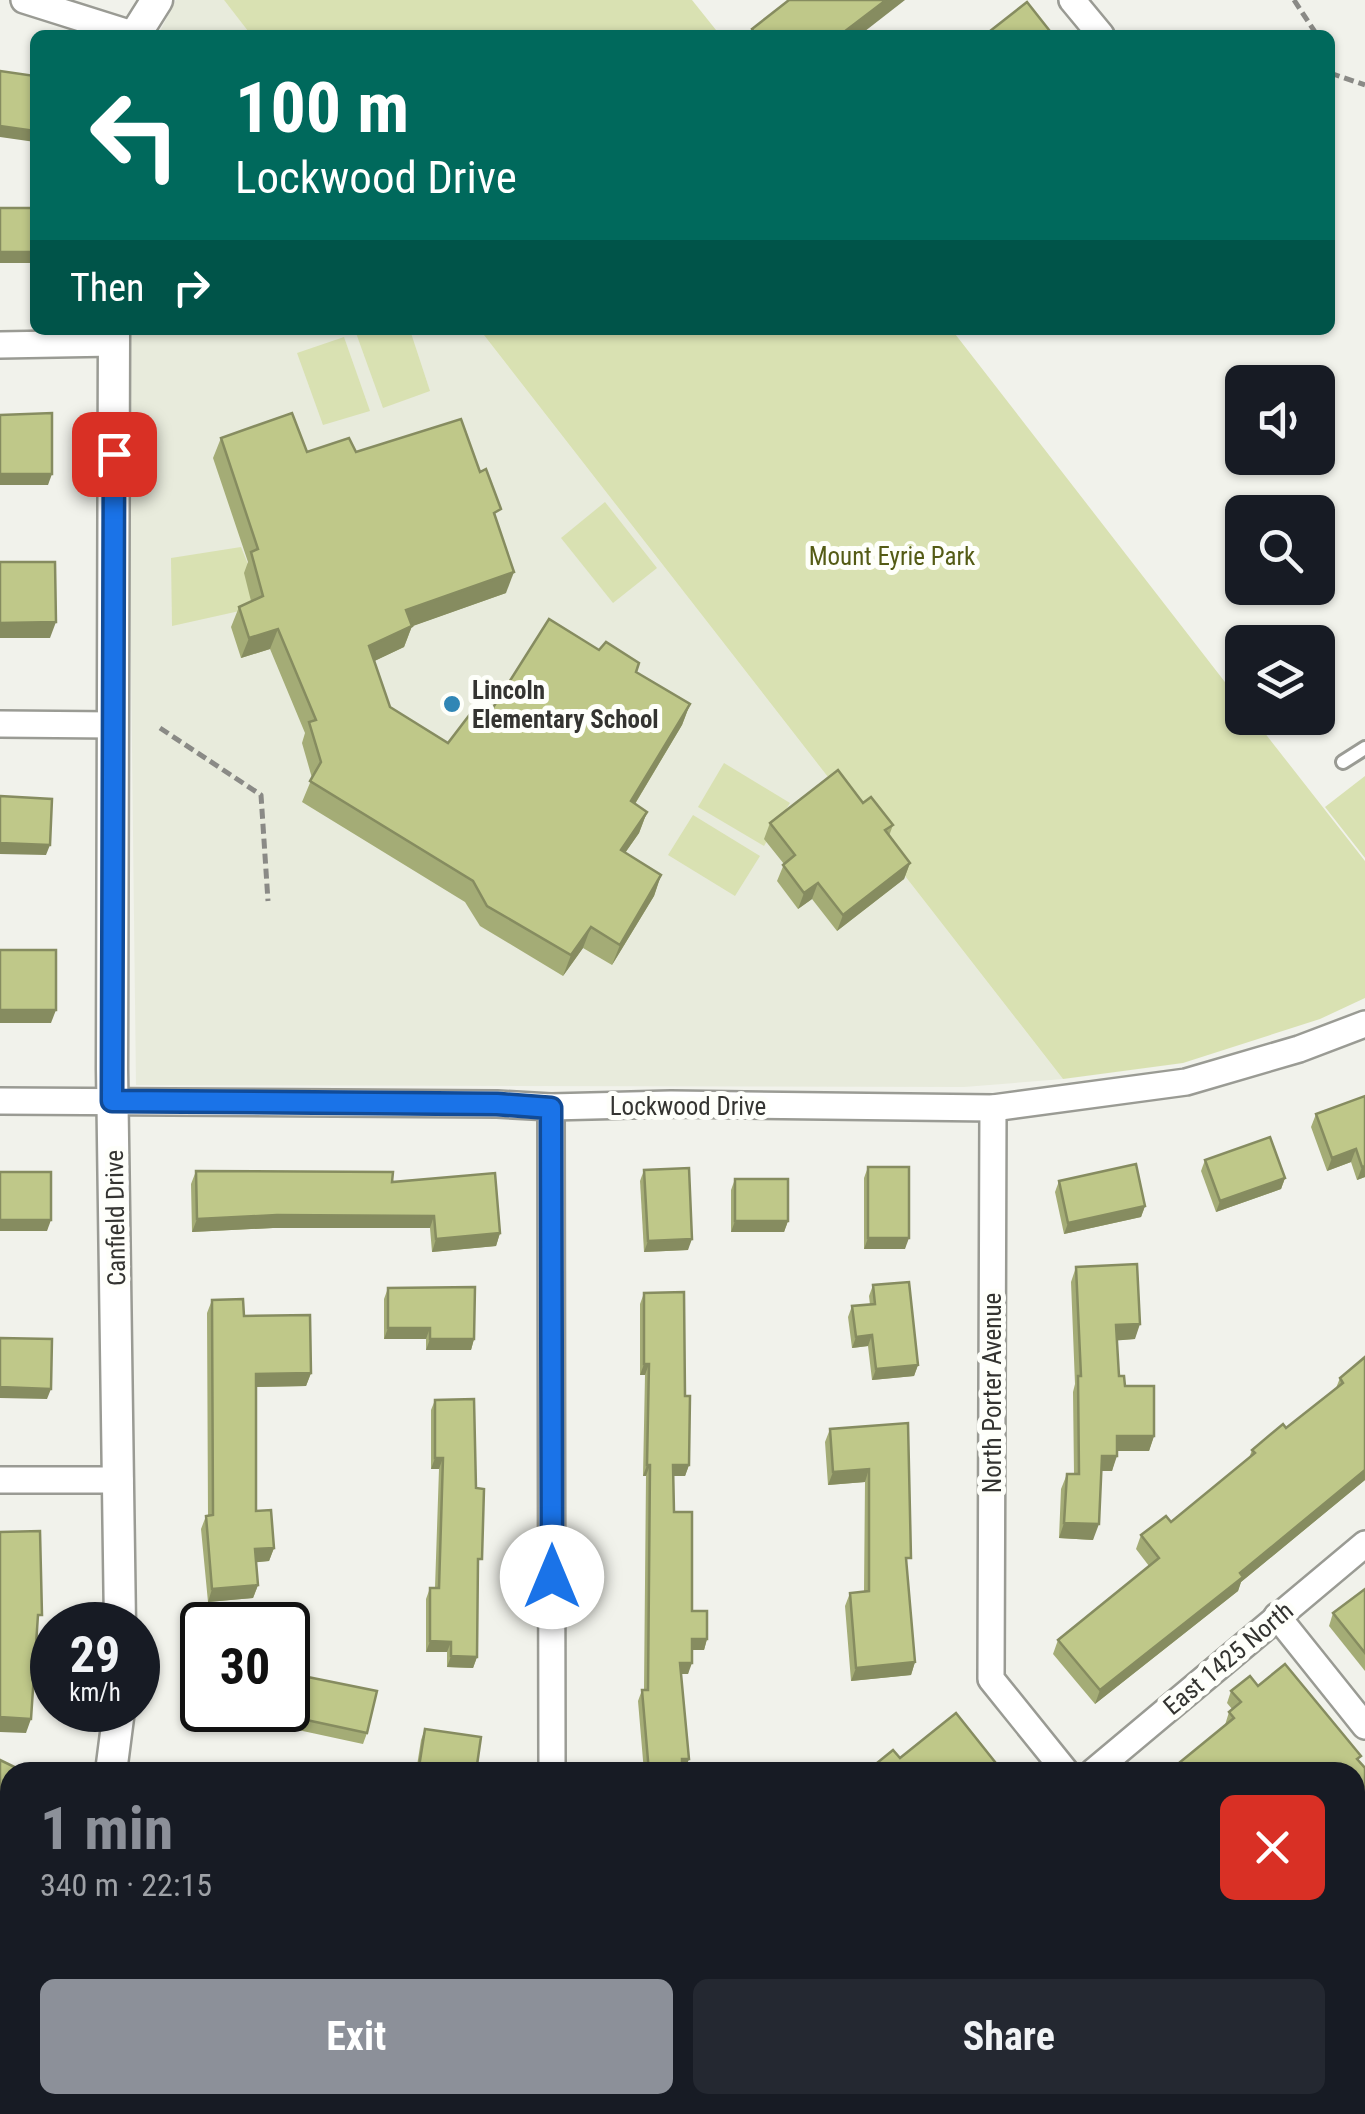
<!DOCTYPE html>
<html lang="en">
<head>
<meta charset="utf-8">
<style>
	body { margin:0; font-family:"Roboto Condensed",sans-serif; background:#242831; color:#f1f3f6; height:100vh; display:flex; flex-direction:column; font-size:38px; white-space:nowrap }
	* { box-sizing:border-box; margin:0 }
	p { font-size:32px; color:#9ea1a6 }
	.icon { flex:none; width:55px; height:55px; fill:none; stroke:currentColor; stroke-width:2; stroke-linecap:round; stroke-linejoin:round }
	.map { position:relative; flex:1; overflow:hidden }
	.sheet { position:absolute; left:0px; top:1762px; width:1365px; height:352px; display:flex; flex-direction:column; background:#171b24; border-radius:30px 30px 0 0; box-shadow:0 2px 8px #0004 }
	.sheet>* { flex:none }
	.hud { position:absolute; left:30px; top:30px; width:1305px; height:305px; border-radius:15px; box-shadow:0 2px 8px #0004; background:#00695c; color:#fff; overflow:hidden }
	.tools { position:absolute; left:1225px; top:365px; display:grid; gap:20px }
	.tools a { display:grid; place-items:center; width:110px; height:110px; border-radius:15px; background:#171b24; box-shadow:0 2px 8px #0004; font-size:50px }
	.speed { position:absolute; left:30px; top:1602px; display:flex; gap:20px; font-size:50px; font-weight:700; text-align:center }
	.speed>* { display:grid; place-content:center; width:130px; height:130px; border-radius:50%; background:#171b24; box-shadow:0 2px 8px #0004; line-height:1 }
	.speed small { font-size:25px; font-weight:400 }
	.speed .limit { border:5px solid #111; border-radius:15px; background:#fff; color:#111 }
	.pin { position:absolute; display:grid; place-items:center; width:85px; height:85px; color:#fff; margin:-42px; border-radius:20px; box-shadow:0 5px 15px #0006 }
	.me { position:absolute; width:110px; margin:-55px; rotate:0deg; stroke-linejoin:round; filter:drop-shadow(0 0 8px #0008) }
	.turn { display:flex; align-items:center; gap:35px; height:210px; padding:0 40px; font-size:45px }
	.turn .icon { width:130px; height:130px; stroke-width:2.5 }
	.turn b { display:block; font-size:70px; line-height:85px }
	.then { display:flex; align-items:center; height:95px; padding:0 40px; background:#0003; gap:20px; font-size:38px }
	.round { display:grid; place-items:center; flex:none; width:105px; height:105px; border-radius:15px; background:#242831 }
	.summary { display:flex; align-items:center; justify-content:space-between; height:170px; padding:0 40px }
	h1 { font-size:60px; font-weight:700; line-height:75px; color:#8c9099 }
	.action { display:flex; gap:20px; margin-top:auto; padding:20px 40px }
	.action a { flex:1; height:115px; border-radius:15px; background:#8c9099; color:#fff; font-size:40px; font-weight:700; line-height:115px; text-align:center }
	.action a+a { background:#242831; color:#f1f3f6 }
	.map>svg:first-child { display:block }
	.built { fill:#e8ebdc }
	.green { fill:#d9e1b2 }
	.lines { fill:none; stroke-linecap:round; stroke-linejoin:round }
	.service-casing { stroke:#9a9b94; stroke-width:18 }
	.minor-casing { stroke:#9a9b94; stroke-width:30 }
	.tertiary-casing { stroke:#9a9b94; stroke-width:35 }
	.path { stroke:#8a8a86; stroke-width:5; stroke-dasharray:10 5; stroke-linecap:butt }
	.service { stroke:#fff; stroke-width:12 }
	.minor { stroke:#fff; stroke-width:25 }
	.tertiary { stroke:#fff; stroke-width:30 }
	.wall { fill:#a4ac76 }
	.shaded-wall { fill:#868c60 }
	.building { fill:#bfc889; stroke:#868c60; stroke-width:2.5 }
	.route-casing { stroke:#114b97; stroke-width:25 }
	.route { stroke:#1a73e8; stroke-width:18 }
	.poi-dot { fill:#3086b5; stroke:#fefffa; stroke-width:4 }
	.labels { text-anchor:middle; stroke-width:10; stroke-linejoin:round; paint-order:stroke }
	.park-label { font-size:25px; fill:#545b15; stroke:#fefffa }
	.poi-label { font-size:25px; font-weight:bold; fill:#343431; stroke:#fefffa; text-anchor:start }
	.street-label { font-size:25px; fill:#343431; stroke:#fefffa }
</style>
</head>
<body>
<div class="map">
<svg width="1365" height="2114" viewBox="0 0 1365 2114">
	<rect width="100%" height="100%" fill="#f1f2eb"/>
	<g class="built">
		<polygon points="176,0 224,0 251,35 158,35"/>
		<polygon points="127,330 480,330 1063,1079 964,1087 136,1085"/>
	</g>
	<g class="green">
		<polygon points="224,0 692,0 720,35 251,35"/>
		<polygon points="366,330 410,330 430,391 383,408 356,333"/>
		<polygon points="480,330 952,330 1242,704 1242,718 1253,718 1365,861 1365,998 1320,1019 1183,1063 1063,1079"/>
		<polygon points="344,337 370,411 323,425 297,353"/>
		<polygon points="605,502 657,568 613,603 561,538"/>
		<polygon points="241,547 250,569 253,608 172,626 171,558"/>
		<polygon points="724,763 790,803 764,846 698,807"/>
		<polygon points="1365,776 1365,858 1325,807"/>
		<polygon points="693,815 760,856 735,896 668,855"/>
		<polygon points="147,2105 453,2105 443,2114 138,2114"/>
	</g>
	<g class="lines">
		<defs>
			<polyline id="service" points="1343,762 1365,748"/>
			<g id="minor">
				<polyline points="24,0 135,35"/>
				<polyline points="1072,0 1101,35"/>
				<polyline points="0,345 114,343"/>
				<polyline points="0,724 113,725"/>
				<polyline points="0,1101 497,1104 551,1107 671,1104 993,1108 1186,1082 1299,1049 1365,1024"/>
				<polyline points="551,1107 552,1772"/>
				<polyline points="993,1108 991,1679 1066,1772"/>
				<polyline points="0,1480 120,1480"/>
				<polyline points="1277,1616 1365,1726"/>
				<polyline points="1093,1772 1365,1544"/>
				<polyline points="982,2105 989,2114"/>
				<polyline points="1331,2105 1338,2114"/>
				<polyline points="683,2114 694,2105"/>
			</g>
			<g id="tertiary">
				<polyline points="135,35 157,0"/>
				<polyline points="114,330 112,1069 120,1625"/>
				<polyline points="111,1772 119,1710"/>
				<polyline points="0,1982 10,1971"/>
			</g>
		</defs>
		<use href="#service" class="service-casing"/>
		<use href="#minor" class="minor-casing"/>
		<use href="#tertiary" class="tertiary-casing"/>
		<g class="path">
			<polyline points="1294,0 1317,35"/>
			<polyline points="1330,73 1365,85"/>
			<polyline points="160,728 261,795 268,901"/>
		</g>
		<use href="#service" class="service"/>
		<use href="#minor" class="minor"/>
		<use href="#tertiary" class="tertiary"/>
	</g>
	<g class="wall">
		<polygon points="221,438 307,452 356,452 496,521 506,593 412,626 404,647 374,661 390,707 448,743 489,714 636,672 690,704 682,725 635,804 647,812 639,833 625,853 661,875 654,896 612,965 583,948 563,976 480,926 465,902 302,802 312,778 302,743 305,733 270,649 241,658 231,627 239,607 251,601 244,573 248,562 213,458"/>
		<polygon points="863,803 893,825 889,836 910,863 904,879 837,931 812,899 798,909 777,881 784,864 764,839 770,823"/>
		<polygon points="1365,1096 1365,1177 1357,1180 1351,1162 1327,1171 1311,1127 1316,1114"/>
		<polygon points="1205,1160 1285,1178 1281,1189 1216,1212 1201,1171"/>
		<polygon points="868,1167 905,1249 864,1249 864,1178"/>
		<polygon points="644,1170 688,1250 644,1252 640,1181"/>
		<polygon points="196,1171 392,1182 500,1233 496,1246 432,1252 430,1228 273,1228 192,1232 191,1184"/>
		<polygon points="735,1179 788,1221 784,1232 731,1232 731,1190"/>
		<polygon points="1059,1181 1145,1206 1141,1217 1064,1234 1055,1192"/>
		<polygon points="1076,1267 1135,1339 1117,1340 1119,1376 1154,1436 1149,1451 1117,1451 1112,1471 1101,1471 1093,1540 1059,1538 1061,1489 1067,1474 1074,1474 1073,1392 1075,1384 1071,1282"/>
		<polygon points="873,1285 918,1365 914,1376 872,1380 868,1346 852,1348 848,1317 852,1306 870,1305 869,1296"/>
		<polygon points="388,1288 474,1339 471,1350 426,1350 426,1339 384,1339 384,1299"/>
		<polygon points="644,1293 685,1396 689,1465 685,1476 673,1476 674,1512 692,1611 707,1639 704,1650 692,1650 688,1674 681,1674 689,1759 685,1769 682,1770 682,1772 644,1772 638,1701 642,1690 644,1690 646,1476 643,1476 645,1375 640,1375 640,1304"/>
		<polygon points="212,1300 244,1316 311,1373 306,1386 256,1387 256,1511 274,1548 269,1561 256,1562 258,1585 253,1598 208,1602 201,1529 206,1516 208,1516 207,1313"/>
		<polygon points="1365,1357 1365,1480 1241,1582 1238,1591 1095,1704 1053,1654 1058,1640 1149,1566 1136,1549 1141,1535 1171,1522 1249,1458 1252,1450 1286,1428 1336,1388 1340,1378"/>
		<polygon points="435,1400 478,1570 477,1657 473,1668 447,1667 447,1652 426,1652 426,1599 430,1588 435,1588 439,1469 431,1469 431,1410"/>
		<polygon points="908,1423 907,1568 915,1662 911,1675 851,1681 845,1606 850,1593 864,1592 865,1482 828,1485 825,1442 830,1429"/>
		<polygon points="1365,1589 1365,1671 1329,1626 1333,1613"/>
		<polygon points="1258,1686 1359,1761 1365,1768 1365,2072 1356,2079 1355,1772 1225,1725 1229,1712 1232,1709 1227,1703 1231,1691"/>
		<polygon points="202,1687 202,1709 198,1708"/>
		<polygon points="206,1710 288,1710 367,1733 363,1744"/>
		<polygon points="425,1729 476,1772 416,1772 421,1740"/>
		<polygon points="0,2092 10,2105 65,2105 58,2114 2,2114 0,2112"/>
		<polygon points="1035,2105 1303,2105 1310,2114 1042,2114"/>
	</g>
	<g class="shaded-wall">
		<polygon points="886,0 905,0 860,35 840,35"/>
		<polygon points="0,126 35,131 35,142 0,137"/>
		<rect x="0" y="252" width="35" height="11"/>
		<polygon points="0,474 52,474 48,485 0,485"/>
		<polygon points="514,572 506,593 399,631 406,610"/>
		<polygon points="56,622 50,638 0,638 0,623"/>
		<polygon points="412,626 404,647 362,667 369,646"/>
		<polygon points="278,629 270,649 241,658 249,638"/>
		<polygon points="690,704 682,725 624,822 631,801"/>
		<polygon points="647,812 639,833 613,870 621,850"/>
		<polygon points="0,843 50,845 46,855 0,854"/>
		<polygon points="910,863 904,879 837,931 843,915"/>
		<polygon points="661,875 654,896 612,965 620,945"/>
		<polygon points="818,883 812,899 798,909 804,893"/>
		<polygon points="591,927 583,948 563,976 571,955"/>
		<polygon points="0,1010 56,1010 51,1023 0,1023"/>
		<polygon points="1356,1149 1351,1162 1327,1171 1332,1158"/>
		<polygon points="1365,1166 1365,1177 1357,1180 1362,1167"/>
		<polygon points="1285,1178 1281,1189 1216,1212 1220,1201"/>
		<polygon points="1145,1206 1141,1217 1064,1234 1068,1223"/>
		<polygon points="277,1215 434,1216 430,1228 273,1228 192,1232 197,1219"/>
		<polygon points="0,1220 51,1220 47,1231 0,1231"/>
		<polygon points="735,1221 788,1221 784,1232 731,1232"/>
		<polygon points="500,1233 496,1246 432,1252 436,1239"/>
		<polygon points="868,1238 909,1238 905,1249 864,1249"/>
		<polygon points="692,1239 688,1250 644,1252 648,1241"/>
		<polygon points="1140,1324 1135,1339 1111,1341 1116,1325"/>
		<polygon points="388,1328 430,1328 426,1339 384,1339"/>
		<polygon points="872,1335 868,1346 852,1348 856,1337"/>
		<polygon points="430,1339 474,1339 471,1350 426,1350"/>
		<polygon points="644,1364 649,1364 645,1375 640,1375"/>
		<polygon points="918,1365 914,1376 872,1380 876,1369"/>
		<polygon points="311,1373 306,1386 252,1387 256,1374"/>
		<polygon points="0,1387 51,1389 47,1399 0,1398"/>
		<polygon points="1117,1436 1154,1436 1149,1451 1111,1451"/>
		<polygon points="1102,1456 1117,1456 1112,1471 1096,1471"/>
		<polygon points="435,1458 443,1458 439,1469 431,1469"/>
		<polygon points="647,1465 650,1465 646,1476 643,1476"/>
		<polygon points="673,1465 689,1465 685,1476 669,1476"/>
		<polygon points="869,1469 865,1482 828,1485 833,1472"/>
		<polygon points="1365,1470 1365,1480 1241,1582 1238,1591 1095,1704 1100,1690"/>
		<polygon points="1064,1523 1099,1524 1093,1540 1059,1538"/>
		<polygon points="274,1548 269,1561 250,1563 255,1549"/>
		<polygon points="258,1585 253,1598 208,1602 212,1589"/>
		<polygon points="692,1639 707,1639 704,1650 688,1650"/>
		<polygon points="430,1641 451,1642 447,1652 426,1652"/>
		<polygon points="451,1656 477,1657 473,1668 447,1667"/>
		<polygon points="915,1662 911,1675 851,1681 856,1668"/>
		<polygon points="680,1663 692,1663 688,1674 676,1674"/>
		<polygon points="0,1717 31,1719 26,1733 0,1732"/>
		<polygon points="682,1759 689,1759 685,1769 678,1770"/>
		<polygon points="419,1767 456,1772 417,1772"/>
		<polygon points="1365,2063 1365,2072 1356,2079 1360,2067"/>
		<polygon points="59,2105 65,2105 58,2114 49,2114"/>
		<polygon points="604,2105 617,2105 606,2114 593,2114"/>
	</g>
	<g class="building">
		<polygon points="789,0 886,0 840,35 756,35 752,29"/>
		<polygon points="1027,2 1053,35 985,35"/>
		<polygon points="0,71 35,76 35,131 0,126"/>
		<rect x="0" y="208" width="35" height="44"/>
		<polygon points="52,413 52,474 0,474 0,415"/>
		<polygon points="292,413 307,452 349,438 356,452 461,419 480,472 486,469 501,509 494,513 514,572 406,610 412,626 369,646 390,707 448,743 477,705 489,714 549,619 599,650 606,642 639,663 636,672 690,704 631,801 647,812 621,850 661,875 620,945 591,927 571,955 487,906 473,881 310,781 321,762 309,722 316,720 278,629 249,638 239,607 263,596 251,552 258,549 221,438"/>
		<polygon points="0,562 55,562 56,622 0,623"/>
		<polygon points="838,770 863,803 871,797 893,825 885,830 910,863 843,915 818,883 804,893 783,865 795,855 770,823"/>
		<polygon points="0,796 52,799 50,845 0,843"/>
		<rect x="0" y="950" width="56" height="60"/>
		<polygon points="1365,1096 1365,1166 1362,1167 1356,1149 1332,1158 1316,1114"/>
		<polygon points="1270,1137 1285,1178 1220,1201 1205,1160"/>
		<polygon points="1136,1164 1145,1206 1068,1223 1059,1181"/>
		<rect x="868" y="1167" width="41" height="71"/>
		<polygon points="689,1168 692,1239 648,1241 644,1170"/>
		<polygon points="196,1171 393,1172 392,1182 495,1173 500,1233 436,1239 434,1216 277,1215 197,1219"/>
		<rect x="0" y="1172" width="51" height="48"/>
		<rect x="735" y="1179" width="53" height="42"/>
		<polygon points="1137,1264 1140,1324 1116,1325 1119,1376 1124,1376 1125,1386 1154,1386 1154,1436 1117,1436 1117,1456 1102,1456 1099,1524 1064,1523 1067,1474 1079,1474 1078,1376 1081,1376 1076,1267"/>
		<polygon points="909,1282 918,1365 876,1369 872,1335 856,1337 852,1306 875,1304 873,1285"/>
		<polygon points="475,1287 474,1339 430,1339 430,1328 388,1328 388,1288"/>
		<polygon points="684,1292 685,1396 690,1396 689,1465 673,1465 674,1512 692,1512 692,1611 707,1611 707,1639 692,1639 692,1663 680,1663 689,1759 682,1759 682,1772 649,1772 642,1690 648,1690 650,1465 647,1465 649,1364 644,1364 644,1293"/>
		<polygon points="243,1299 244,1316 310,1315 311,1373 256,1374 256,1511 271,1510 274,1548 255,1549 258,1585 212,1589 206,1516 213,1515 212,1300"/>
		<polygon points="0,1338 52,1339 51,1389 0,1387"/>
		<polygon points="1365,1357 1365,1470 1240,1573 1243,1577 1100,1690 1058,1640 1159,1558 1141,1535 1166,1516 1171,1522 1255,1453 1252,1450 1283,1424 1286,1428 1343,1383 1340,1378"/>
		<polygon points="474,1399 476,1488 484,1489 482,1559 478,1559 477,1657 451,1656 451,1642 430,1641 430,1588 439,1588 443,1458 435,1458 435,1400"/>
		<polygon points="908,1423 911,1558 906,1558 915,1662 856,1668 850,1593 869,1591 869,1469 833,1472 830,1429"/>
		<polygon points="40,1531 42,1615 38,1615 31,1719 0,1717 0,1532"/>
		<polygon points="1365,1589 1365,1653 1333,1613"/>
		<polygon points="1285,1664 1361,1756 1357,1759 1365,1768 1365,2063 1360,2067 1355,2061 1355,1772 1168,1772 1234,1718 1229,1712 1241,1702 1231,1691 1250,1676 1258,1686"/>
		<polygon points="288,1673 377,1691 367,1733 260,1710 288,1710"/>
		<polygon points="956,1713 999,1767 992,1772 866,1772 893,1750 900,1758"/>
		<polygon points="425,1729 481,1737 476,1772 456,1772 419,1767"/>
		<polygon points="0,1760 23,1771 22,1772 10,1772 10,1799 0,1822"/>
		<polygon points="10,2084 10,2105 59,2105 49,2114 15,2114 0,2096 0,2092"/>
		<polygon points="472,2105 604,2105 593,2114 462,2114"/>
		<polygon points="763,2105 767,2105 774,2114 752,2114"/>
		<polygon points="790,2105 957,2105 964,2114 779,2114"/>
		<polygon points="1048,2105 1303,2105 1310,2114 1056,2114"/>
	</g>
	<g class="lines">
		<defs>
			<polyline id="route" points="114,454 112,1101 497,1104 551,1108 552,1577"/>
		</defs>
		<use href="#route" class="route-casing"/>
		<use href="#route" class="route"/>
	</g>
	<circle class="poi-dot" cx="452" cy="704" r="10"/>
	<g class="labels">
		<g class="park-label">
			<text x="892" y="565">Mount Eyrie Park</text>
		</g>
		<g class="poi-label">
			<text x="472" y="699">Lincoln<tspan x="472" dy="29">Elementary School</tspan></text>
		</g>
		<g class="street-label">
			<text x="688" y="1115">Lockwood Drive</text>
			<text transform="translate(115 1218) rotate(-91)" y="9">Canfield Drive</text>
			<text transform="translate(992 1393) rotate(-90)" y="9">North Porter Avenue</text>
			<text transform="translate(1228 1658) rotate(-40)" y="9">East 1425 North</text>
		</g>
	</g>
</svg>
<div class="tools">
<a><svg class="icon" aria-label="sound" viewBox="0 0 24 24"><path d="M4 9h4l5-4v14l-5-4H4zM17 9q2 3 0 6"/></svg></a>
<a><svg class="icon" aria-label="search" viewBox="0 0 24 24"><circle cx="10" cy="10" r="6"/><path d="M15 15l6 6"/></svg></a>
<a><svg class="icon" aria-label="layers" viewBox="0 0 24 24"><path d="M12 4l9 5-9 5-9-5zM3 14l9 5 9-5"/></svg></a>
</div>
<div class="speed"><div>29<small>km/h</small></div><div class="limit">30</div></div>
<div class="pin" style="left:114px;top:454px;background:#d93025"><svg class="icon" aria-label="arrive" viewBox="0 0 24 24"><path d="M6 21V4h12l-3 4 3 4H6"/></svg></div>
<svg class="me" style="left:552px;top:1577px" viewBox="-20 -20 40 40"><circle r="19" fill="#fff"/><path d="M0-13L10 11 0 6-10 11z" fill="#1a73e8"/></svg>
<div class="hud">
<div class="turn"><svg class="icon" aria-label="left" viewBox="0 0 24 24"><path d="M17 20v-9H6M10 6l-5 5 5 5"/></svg><div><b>100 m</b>Lockwood Drive</div></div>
<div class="then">Then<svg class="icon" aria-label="right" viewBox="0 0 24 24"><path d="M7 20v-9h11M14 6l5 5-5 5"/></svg></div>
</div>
<section class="sheet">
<div class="summary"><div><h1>1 min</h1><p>340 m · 22:15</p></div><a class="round" style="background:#d93025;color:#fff"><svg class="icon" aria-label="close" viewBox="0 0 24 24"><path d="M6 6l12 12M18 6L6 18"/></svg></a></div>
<div class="action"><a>Exit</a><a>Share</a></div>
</section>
</div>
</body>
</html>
